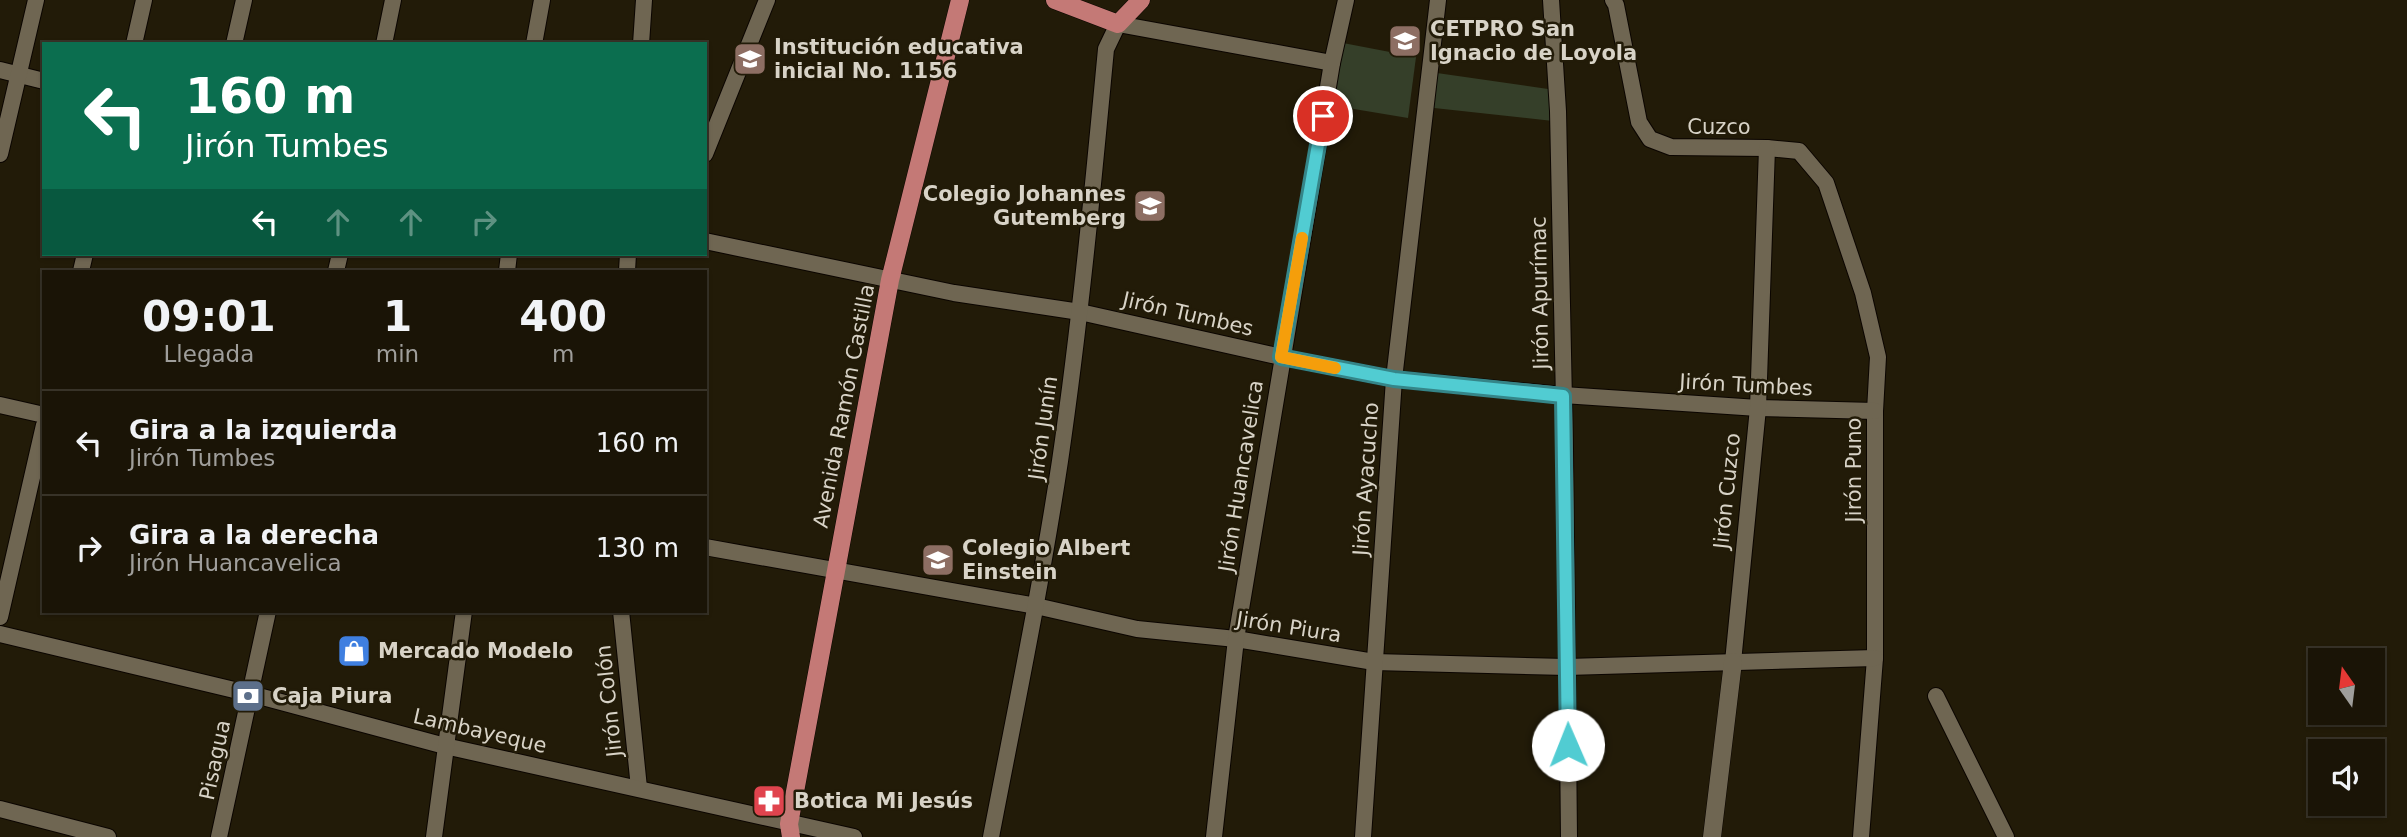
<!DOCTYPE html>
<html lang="es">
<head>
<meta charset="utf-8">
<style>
	body { margin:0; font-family:"DejaVu Sans",sans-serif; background:#231d10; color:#f1f3f6; height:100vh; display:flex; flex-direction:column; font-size:26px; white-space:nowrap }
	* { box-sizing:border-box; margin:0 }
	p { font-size:23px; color:#9f9e9b }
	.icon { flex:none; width:38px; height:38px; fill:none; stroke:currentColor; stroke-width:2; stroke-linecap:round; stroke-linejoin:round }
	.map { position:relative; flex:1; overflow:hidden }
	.drawer { position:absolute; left:42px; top:270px; width:665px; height:343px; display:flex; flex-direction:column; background:#1a1406; border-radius:0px; box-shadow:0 2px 5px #0004,0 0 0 2px #383328 }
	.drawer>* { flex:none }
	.top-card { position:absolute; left:42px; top:42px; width:665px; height:214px; border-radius:0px; box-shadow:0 2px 5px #0004,0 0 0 2px #383328; background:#0b6e4f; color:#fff; overflow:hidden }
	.needle { width:46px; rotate:346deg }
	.tools { position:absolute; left:2308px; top:648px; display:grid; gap:14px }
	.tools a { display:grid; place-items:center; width:77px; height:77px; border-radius:0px; background:#1a1406; box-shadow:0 2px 5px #0004,0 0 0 2px #383328; font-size:35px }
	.pin { position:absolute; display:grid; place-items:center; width:60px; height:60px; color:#fff; margin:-30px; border:4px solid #fff; border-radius:50%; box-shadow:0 2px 7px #0007 }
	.me { position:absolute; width:77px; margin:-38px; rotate:359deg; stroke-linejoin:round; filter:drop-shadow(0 0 5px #0008) }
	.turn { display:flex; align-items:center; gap:24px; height:147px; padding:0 28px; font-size:32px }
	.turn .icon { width:91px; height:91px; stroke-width:2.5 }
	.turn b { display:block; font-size:49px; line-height:60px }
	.lanes { display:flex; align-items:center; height:66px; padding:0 28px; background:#0003; justify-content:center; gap:35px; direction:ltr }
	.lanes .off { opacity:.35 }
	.eta { display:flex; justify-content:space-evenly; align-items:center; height:119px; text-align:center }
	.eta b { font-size:42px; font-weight:800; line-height:49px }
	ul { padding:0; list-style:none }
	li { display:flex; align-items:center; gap:21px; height:105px; padding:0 28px; border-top:2px solid #383328 }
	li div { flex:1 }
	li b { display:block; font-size:26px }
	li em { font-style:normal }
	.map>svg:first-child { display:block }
	.green { fill:#353f29 }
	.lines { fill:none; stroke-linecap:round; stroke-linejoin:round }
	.minor-casing { stroke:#0b0500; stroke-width:18 }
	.tertiary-casing { stroke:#0b0500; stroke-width:19 }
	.primary-casing { stroke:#0b0500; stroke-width:19 }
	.minor { stroke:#6f6652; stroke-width:16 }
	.tertiary { stroke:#6f6652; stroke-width:18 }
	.primary { stroke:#c47976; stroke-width:18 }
	.route-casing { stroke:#358588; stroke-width:18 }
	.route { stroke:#51ccd2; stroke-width:12 }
	.slow { stroke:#f59e0b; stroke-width:12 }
	.labels { text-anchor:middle; stroke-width:5; stroke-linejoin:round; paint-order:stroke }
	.poi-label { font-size:21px; font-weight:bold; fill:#d8d3c7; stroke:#221b08; text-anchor:start }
	.street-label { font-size:21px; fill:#d8d3c7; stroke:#221b08 }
</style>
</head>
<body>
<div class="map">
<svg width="2407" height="837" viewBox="0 0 2407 837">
	<rect width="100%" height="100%" fill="#221b08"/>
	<g class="green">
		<polygon points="1343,43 1416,57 1408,118 1330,105"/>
		<polygon points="1430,72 1555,90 1553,121 1425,107"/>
	</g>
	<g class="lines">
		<defs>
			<g id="minor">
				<polyline points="1551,0 1558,111 1565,450 1569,837"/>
				<polyline points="1613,0 1616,5 1639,122 1650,139 1671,147 1767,148 1799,151 1826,183 1863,293 1878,357 1875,411 1875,658 1861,837"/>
				<polyline points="134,44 144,0"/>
				<polyline points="234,44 244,0"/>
				<polyline points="384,44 393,0"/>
				<polyline points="534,44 542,0"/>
				<polyline points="641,44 644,0"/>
				<polyline points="0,70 44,81"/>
				<polyline points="0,154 36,0"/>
				<polyline points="705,154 767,0"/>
				<polyline points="705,241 954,293 1080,312 1281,357 1394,379 1563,395 1758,408 1875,411"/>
				<polyline points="81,271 85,254"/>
				<polyline points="336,271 340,254"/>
				<polyline points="507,271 509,254"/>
				<polyline points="627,271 628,254"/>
				<polyline points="0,405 44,415"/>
				<polyline points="705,547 1036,606 1137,629 1236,639 1374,662 1567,667 1875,658"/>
				<polyline points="621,611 639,788"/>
				<polyline points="0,617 44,425"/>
				<polyline points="0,634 251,694 445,746 854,837"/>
				<polyline points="1733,662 1758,408 1767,148"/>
				<polyline points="1936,696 2006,837"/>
				<polyline points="0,809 108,837"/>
				<polyline points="219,837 268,611"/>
				<polyline points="434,837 464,611"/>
				<path d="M991,837C1015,712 1041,587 1060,461C1080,324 1093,187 1106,49L1118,24L1332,63"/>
				<polyline points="1214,837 1236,639 1332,63 1346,0"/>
				<polyline points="1363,837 1394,379 1438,0"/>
			</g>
			<polyline id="tertiary" points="1712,837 1733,662"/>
			<g id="primary">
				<polyline points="1055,0 1118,24 1141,0"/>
				<polyline points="791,837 789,824 890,280 960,0"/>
			</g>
		</defs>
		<use href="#minor" class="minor-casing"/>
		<use href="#tertiary" class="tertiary-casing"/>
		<use href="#primary" class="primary-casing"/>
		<use href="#minor" class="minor"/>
		<use href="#tertiary" class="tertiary"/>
		<use href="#primary" class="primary"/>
	</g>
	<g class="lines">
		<defs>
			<polyline id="route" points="1323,116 1281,357 1394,379 1563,396 1568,745"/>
		</defs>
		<use href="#route" class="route-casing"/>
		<use href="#route" class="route"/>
		<polyline class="slow" points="1302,238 1281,357 1335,368"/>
	</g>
	<defs>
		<symbol id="university-square" viewBox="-11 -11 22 22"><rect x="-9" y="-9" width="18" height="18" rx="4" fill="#8d6e63" stroke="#221b08"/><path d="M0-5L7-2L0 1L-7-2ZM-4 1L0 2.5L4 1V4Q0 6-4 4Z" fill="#fff"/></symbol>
		<symbol id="school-square" viewBox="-11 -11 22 22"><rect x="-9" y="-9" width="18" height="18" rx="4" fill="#8d6e63" stroke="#221b08"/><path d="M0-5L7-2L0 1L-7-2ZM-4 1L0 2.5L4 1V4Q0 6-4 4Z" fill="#fff"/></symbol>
		<symbol id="shop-square" viewBox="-11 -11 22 22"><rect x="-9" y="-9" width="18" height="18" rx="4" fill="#3f7fe0" stroke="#221b08"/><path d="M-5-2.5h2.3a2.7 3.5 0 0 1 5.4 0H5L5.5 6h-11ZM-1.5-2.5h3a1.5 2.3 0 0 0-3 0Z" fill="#fff"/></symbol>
		<symbol id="bank-square" viewBox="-11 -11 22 22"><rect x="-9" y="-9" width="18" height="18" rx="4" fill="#5c6f8a" stroke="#221b08"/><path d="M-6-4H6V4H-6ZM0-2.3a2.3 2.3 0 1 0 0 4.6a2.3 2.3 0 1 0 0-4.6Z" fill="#fff"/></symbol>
		<symbol id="pharmacy-square" viewBox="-11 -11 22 22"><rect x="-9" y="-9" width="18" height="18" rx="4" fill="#e0444e" stroke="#221b08"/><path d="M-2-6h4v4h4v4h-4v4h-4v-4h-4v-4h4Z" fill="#fff"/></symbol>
	</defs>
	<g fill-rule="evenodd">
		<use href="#university-square" x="1386" y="22" width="38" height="38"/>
		<use href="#school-square" x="731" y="40" width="38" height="38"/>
		<use href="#school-square" x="1131" y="187" width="38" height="38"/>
		<use href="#school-square" x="919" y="541" width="38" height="38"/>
		<use href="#shop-square" x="335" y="632" width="38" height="38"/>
		<use href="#bank-square" x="229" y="677" width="38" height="38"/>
		<use href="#pharmacy-square" x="750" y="782" width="38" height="38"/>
	</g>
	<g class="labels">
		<g class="poi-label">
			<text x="1430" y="36">CETPRO San<tspan x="1430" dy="24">Ignacio de Loyola</tspan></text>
			<text x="774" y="54">Institución educativa<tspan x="774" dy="24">inicial No. 1156</tspan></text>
			<text x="1126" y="201" text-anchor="end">Colegio Johannes<tspan x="1126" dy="24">Gutemberg</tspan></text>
			<text x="962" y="555">Colegio Albert<tspan x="962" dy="24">Einstein</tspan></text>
			<text x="378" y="658">Mercado Modelo</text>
			<text x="272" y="703">Caja Piura</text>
			<text x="794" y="808">Botica Mi Jesús</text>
		</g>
		<g class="street-label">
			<text x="1719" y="134">Cuzco</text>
			<text transform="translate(1540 293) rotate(-91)" y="7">Jirón Apurímac</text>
			<text transform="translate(1188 314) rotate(13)" y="7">Jirón Tumbes</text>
			<text transform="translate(1746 385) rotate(3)" y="7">Jirón Tumbes</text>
			<text transform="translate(844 406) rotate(-79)" y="7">Avenida Ramón Castilla</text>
			<text transform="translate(1043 428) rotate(-82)" y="7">Jirón Junín</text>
			<text transform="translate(1854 470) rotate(-90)" y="7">Jirón Puno</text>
			<text transform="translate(1241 476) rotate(-81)" y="7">Jirón Huancavelica</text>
			<text transform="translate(1366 479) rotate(-86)" y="7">Jirón Ayacucho</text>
			<text transform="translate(1727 491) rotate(-84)" y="7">Jirón Cuzco</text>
			<text transform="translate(1289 627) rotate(9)" y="7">Jirón Piura</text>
			<text transform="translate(609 701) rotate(-96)" y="7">Jirón Colón</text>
			<text transform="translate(480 731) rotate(13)" y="7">Lambayeque</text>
			<text transform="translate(215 760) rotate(-78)" y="7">Pisagua</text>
		</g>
	</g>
</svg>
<div class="tools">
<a><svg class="needle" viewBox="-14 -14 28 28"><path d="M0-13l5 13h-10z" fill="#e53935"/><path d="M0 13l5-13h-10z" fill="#9f9e9b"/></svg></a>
<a><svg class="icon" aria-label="sound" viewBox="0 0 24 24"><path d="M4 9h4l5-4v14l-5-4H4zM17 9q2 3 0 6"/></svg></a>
</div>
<div class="pin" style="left:1323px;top:116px;background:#d93025"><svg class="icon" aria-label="arrive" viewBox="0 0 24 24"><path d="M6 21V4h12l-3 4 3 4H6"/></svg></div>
<svg class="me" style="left:1568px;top:745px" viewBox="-20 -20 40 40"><circle r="19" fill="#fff"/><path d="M0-13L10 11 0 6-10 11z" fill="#51ccd2"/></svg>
<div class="top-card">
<div class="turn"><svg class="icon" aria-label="left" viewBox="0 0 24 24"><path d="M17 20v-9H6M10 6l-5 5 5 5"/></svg><div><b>160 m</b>Jirón Tumbes</div></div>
<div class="lanes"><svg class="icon" aria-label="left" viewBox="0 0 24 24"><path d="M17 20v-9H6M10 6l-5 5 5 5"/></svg><svg class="icon off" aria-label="ahead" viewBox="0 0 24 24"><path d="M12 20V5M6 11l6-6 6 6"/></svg><svg class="icon off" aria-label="ahead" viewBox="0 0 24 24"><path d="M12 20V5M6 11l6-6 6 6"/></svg><svg class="icon off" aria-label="right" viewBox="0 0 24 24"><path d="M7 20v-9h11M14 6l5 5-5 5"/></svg></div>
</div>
<section class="drawer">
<div class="eta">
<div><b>09:01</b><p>Llegada</p></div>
<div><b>1</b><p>min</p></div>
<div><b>400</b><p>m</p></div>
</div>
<ul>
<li><svg class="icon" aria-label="left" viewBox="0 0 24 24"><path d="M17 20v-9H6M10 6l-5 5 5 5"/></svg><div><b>Gira a la izquierda</b><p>Jirón Tumbes</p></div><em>160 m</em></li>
<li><svg class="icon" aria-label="right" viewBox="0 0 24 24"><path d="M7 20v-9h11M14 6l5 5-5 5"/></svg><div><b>Gira a la derecha</b><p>Jirón Huancavelica</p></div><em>130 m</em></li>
</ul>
</section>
</div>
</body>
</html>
